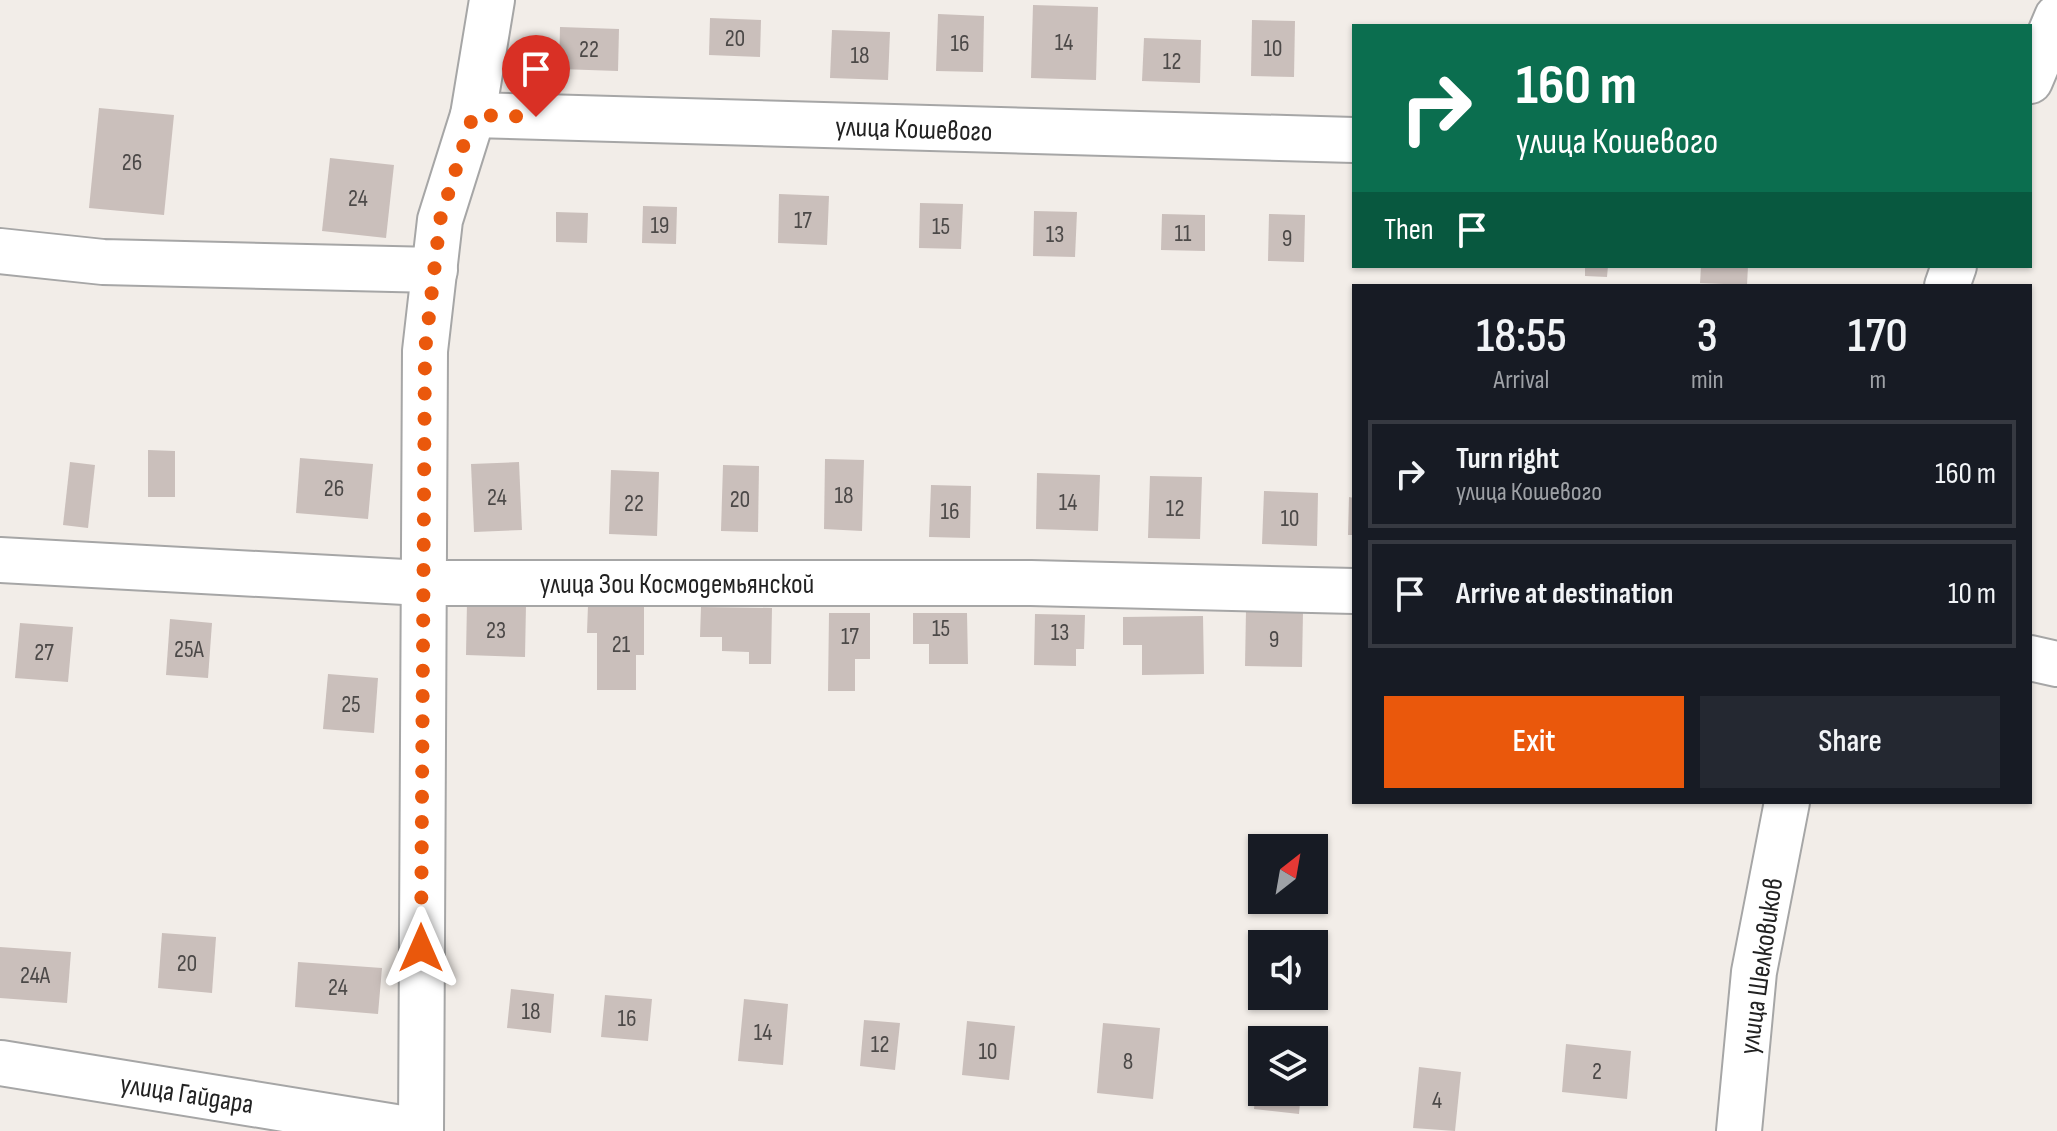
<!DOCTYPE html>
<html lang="en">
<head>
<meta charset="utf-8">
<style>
	body { margin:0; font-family:"Sofia Sans Condensed",sans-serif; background:#242831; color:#f1f3f6; height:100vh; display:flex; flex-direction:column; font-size:30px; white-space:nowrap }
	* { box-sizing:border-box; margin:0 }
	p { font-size:26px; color:#9ea1a6 }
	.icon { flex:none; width:44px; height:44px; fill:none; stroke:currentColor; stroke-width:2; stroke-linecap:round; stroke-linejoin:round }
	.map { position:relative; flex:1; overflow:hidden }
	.panel { position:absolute; left:1352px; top:284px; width:680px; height:520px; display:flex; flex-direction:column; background:#171b24; border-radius:0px; box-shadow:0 2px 6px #0004 }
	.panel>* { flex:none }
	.top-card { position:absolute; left:1352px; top:24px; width:680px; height:244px; border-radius:0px; box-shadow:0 2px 6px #0004; background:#0b6e4f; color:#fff; overflow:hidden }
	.needle { width:52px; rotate:31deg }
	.buttons { position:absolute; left:1248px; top:834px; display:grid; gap:16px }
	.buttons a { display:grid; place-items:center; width:80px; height:80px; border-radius:0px; background:#171b24; box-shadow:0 2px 6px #0004; font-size:40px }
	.pin { position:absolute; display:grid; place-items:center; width:68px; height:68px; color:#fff; margin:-82px -34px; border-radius:50% 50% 50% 0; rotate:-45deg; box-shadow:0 0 8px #0007 }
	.pin .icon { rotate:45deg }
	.me { position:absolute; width:88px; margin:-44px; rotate:0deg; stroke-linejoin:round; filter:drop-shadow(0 0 6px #0008) }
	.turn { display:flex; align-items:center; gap:28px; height:168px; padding:0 32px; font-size:36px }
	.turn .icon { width:104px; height:104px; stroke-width:2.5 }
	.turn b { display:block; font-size:56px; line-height:68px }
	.then { display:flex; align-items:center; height:76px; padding:0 32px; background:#0003; gap:16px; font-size:30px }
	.eta { display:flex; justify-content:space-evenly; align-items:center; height:136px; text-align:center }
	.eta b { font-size:48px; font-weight:600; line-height:56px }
	.button { display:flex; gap:16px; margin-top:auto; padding:16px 32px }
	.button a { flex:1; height:92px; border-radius:0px; background:#ea580c; color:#fff; font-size:32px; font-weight:600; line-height:92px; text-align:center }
	.button a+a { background:#242831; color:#f1f3f6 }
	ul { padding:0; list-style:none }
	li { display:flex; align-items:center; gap:24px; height:108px; margin:0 16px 12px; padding:0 16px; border:4px solid #363941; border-radius:0px }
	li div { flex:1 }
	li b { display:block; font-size:30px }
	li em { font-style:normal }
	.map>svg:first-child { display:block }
	.building { fill:#cabfbb }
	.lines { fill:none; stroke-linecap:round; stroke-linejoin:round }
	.minor-casing { stroke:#a6a6a6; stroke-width:48 }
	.minor { stroke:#fff; stroke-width:44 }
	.route { stroke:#ea580c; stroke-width:14; stroke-dasharray:0 25.2 }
	.labels { text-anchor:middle; stroke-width:7; stroke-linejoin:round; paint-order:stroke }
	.number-label { font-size:24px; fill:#4c4948 }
	.street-label { font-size:28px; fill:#222; stroke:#fff }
</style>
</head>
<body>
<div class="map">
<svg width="2057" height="1131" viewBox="0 0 2057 1131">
	<rect width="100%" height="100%" fill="#f2ede8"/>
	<g class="building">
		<polygon points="1033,5 1098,7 1096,80 1031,78"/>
		<polygon points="938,14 984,16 983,72 936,71"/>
		<polygon points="710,18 761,20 760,57 709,55"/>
		<polygon points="1252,20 1295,21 1294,77 1251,76"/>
		<polygon points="560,27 619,29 618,71 559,69"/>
		<polygon points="832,30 890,32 888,80 830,78"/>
		<polygon points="1144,38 1201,40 1200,83 1142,81"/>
		<polygon points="99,108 174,115 164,215 89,208"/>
		<polygon points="330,158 394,165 386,238 322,231"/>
		<polygon points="779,194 829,196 827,245 778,243"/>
		<polygon points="920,203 963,204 961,249 919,248"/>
		<polygon points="643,206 677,207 676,244 642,243"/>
		<polygon points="1034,211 1077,212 1075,257 1033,256"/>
		<polygon points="556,212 588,213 587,243 556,242"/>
		<polygon points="1162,214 1205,215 1205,251 1161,250"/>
		<polygon points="1269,214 1305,215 1304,262 1268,261"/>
		<polygon points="1585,266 1608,266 1607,277 1585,276"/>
		<polygon points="1701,266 1748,266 1747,285 1700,283"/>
		<polygon points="148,450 175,451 175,497 148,497"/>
		<polygon points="300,458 373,464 368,519 296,513"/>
		<polygon points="825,459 864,460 862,531 824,529"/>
		<polygon points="70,462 95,465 88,528 63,525"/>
		<polygon points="519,462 522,530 474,532 471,464"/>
		<polygon points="723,465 759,466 758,532 721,531"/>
		<polygon points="611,470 659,472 657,536 609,534"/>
		<polygon points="1037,473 1100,475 1098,531 1036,529"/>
		<polygon points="1150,476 1202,477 1200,539 1148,538"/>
		<polygon points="931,485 971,486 970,538 929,537"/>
		<polygon points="1264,491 1318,493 1317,546 1262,544"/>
		<polygon points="1349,497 1354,498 1354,535 1348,535"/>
		<polygon points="467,602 526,604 525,657 466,655"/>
		<polygon points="588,605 644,606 644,655 636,655 636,690 597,690 597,633 587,633"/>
		<polygon points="701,607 772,608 771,664 749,664 749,652 722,651 722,637 700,637"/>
		<polygon points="1246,610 1303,611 1302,667 1245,666"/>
		<polygon points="829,613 870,613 870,659 855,659 855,691 828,691"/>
		<polygon points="913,613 967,613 968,664 929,664 929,644 913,644"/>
		<polygon points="1035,614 1085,615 1084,649 1076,649 1076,666 1034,665"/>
		<polygon points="1203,616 1204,674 1142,675 1142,645 1123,645 1123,617"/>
		<polygon points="170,619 212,623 208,678 166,675"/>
		<polygon points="20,623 73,627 68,682 15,678"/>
		<polygon points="328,674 378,678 374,733 323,729"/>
		<polygon points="162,933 216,937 212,993 158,988"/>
		<polygon points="0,947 71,952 67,1003 0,998"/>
		<polygon points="298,962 382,968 378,1014 295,1007"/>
		<polygon points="511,989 554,994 551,1033 507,1028"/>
		<polygon points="605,995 652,999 648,1041 601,1037"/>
		<polygon points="744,999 788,1004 783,1065 738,1061"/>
		<polygon points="864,1020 900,1023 895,1070 860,1066"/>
		<polygon points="967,1021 1015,1026 1009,1080 962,1075"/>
		<polygon points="1103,1023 1160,1028 1153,1099 1097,1093"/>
		<polygon points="1261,1027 1307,1032 1306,1040 1260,1040"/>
		<polygon points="1260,1044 1262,1044 1262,1092 1301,1092 1299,1114 1254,1109"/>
		<polygon points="1566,1044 1631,1051 1627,1099 1562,1092"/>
		<polygon points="1419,1067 1461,1072 1455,1131 1413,1128"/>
	</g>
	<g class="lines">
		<defs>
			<g id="minor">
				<polyline points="2030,81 2057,17"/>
				<polyline points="473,115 1354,140"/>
				<polyline points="0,251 103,262 435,270"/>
				<polyline points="1947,286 1954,266"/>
				<polyline points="0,560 423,583 1031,583 1354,591"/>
				<polyline points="2030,658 2057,664"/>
				<polyline points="1,1063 420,1131"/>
				<polyline points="421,1131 425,351 440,220 473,115 492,0"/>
				<polyline points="1739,1131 1754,972 1787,802"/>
			</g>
		</defs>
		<use href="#minor" class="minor-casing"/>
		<use href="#minor" class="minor"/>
	</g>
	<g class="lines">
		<polyline class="route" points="421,948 425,351 440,220 473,115 536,117"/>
	</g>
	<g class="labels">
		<g class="number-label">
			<text x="735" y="46">20</text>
			<text x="1064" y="50">14</text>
			<text x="960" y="51">16</text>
			<text x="1273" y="56">10</text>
			<text x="589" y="57">22</text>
			<text x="860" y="63">18</text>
			<text x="1172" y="69">12</text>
			<text x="132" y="170">26</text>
			<text x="358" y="206">24</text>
			<text x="803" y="228">17</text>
			<text x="660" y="233">19</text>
			<text x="941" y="234">15</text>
			<text x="1183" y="241">11</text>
			<text x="1055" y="242">13</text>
			<text x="1287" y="246">9</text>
			<text x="334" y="496">26</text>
			<text x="844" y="503">18</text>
			<text x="497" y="505">24</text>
			<text x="740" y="507">20</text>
			<text x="1068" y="510">14</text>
			<text x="634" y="511">22</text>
			<text x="1175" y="516">12</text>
			<text x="950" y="519">16</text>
			<text x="1290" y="526">10</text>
			<text x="941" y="636">15</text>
			<text x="496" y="638">23</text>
			<text x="1060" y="640">13</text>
			<text x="850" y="644">17</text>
			<text x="1274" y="647">9</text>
			<text x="621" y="652">21</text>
			<text x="189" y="657">25А</text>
			<text x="44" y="660">27</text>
			<text x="351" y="712">25</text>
			<text x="187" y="971">20</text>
			<text x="35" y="983">24А</text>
			<text x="338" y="995">24</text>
			<text x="531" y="1019">18</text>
			<text x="627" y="1026">16</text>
			<text x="763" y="1040">14</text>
			<text x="880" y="1052">12</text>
			<text x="988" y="1059">10</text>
			<text x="1128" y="1069">8</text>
			<text x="1597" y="1079">2</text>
			<text x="1437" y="1108">4</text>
		</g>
		<g class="street-label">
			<text transform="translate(914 128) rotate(2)" y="10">улица Кошевого</text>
			<text x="677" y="593">улица Зои Космодемьянской</text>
			<text transform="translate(1760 966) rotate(-82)" y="10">улица Шелковиков</text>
			<text transform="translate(187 1093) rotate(9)" y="10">улица Гайдара</text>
		</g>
	</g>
</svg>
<div class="buttons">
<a><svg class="needle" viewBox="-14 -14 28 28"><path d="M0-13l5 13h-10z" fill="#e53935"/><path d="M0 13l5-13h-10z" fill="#9ea1a6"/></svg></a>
<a><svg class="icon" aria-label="sound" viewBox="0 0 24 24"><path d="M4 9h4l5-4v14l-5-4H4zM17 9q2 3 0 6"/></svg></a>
<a><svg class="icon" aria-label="layers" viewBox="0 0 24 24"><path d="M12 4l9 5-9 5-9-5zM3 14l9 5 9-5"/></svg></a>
</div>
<div class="pin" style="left:536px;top:117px;background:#d93025"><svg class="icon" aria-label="arrive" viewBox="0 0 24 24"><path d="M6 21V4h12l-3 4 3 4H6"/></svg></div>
<svg class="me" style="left:421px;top:948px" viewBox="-20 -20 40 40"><path d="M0-17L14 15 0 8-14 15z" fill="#ea580c" stroke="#fff" stroke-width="4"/></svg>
<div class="top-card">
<div class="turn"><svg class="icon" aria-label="right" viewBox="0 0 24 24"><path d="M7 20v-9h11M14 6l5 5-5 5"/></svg><div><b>160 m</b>улица Кошевого</div></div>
<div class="then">Then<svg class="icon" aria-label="arrive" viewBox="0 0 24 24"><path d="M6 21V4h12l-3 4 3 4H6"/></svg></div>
</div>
<section class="panel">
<div class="eta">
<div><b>18:55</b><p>Arrival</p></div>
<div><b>3</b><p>min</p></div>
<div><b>170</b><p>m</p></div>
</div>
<ul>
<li><svg class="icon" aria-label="right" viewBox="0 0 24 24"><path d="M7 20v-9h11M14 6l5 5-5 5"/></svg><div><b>Turn right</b><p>улица Кошевого</p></div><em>160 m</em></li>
<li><svg class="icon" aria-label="arrive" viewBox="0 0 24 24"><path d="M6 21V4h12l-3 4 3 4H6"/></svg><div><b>Arrive at destination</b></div><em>10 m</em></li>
</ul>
<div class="button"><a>Exit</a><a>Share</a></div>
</section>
</div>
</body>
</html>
